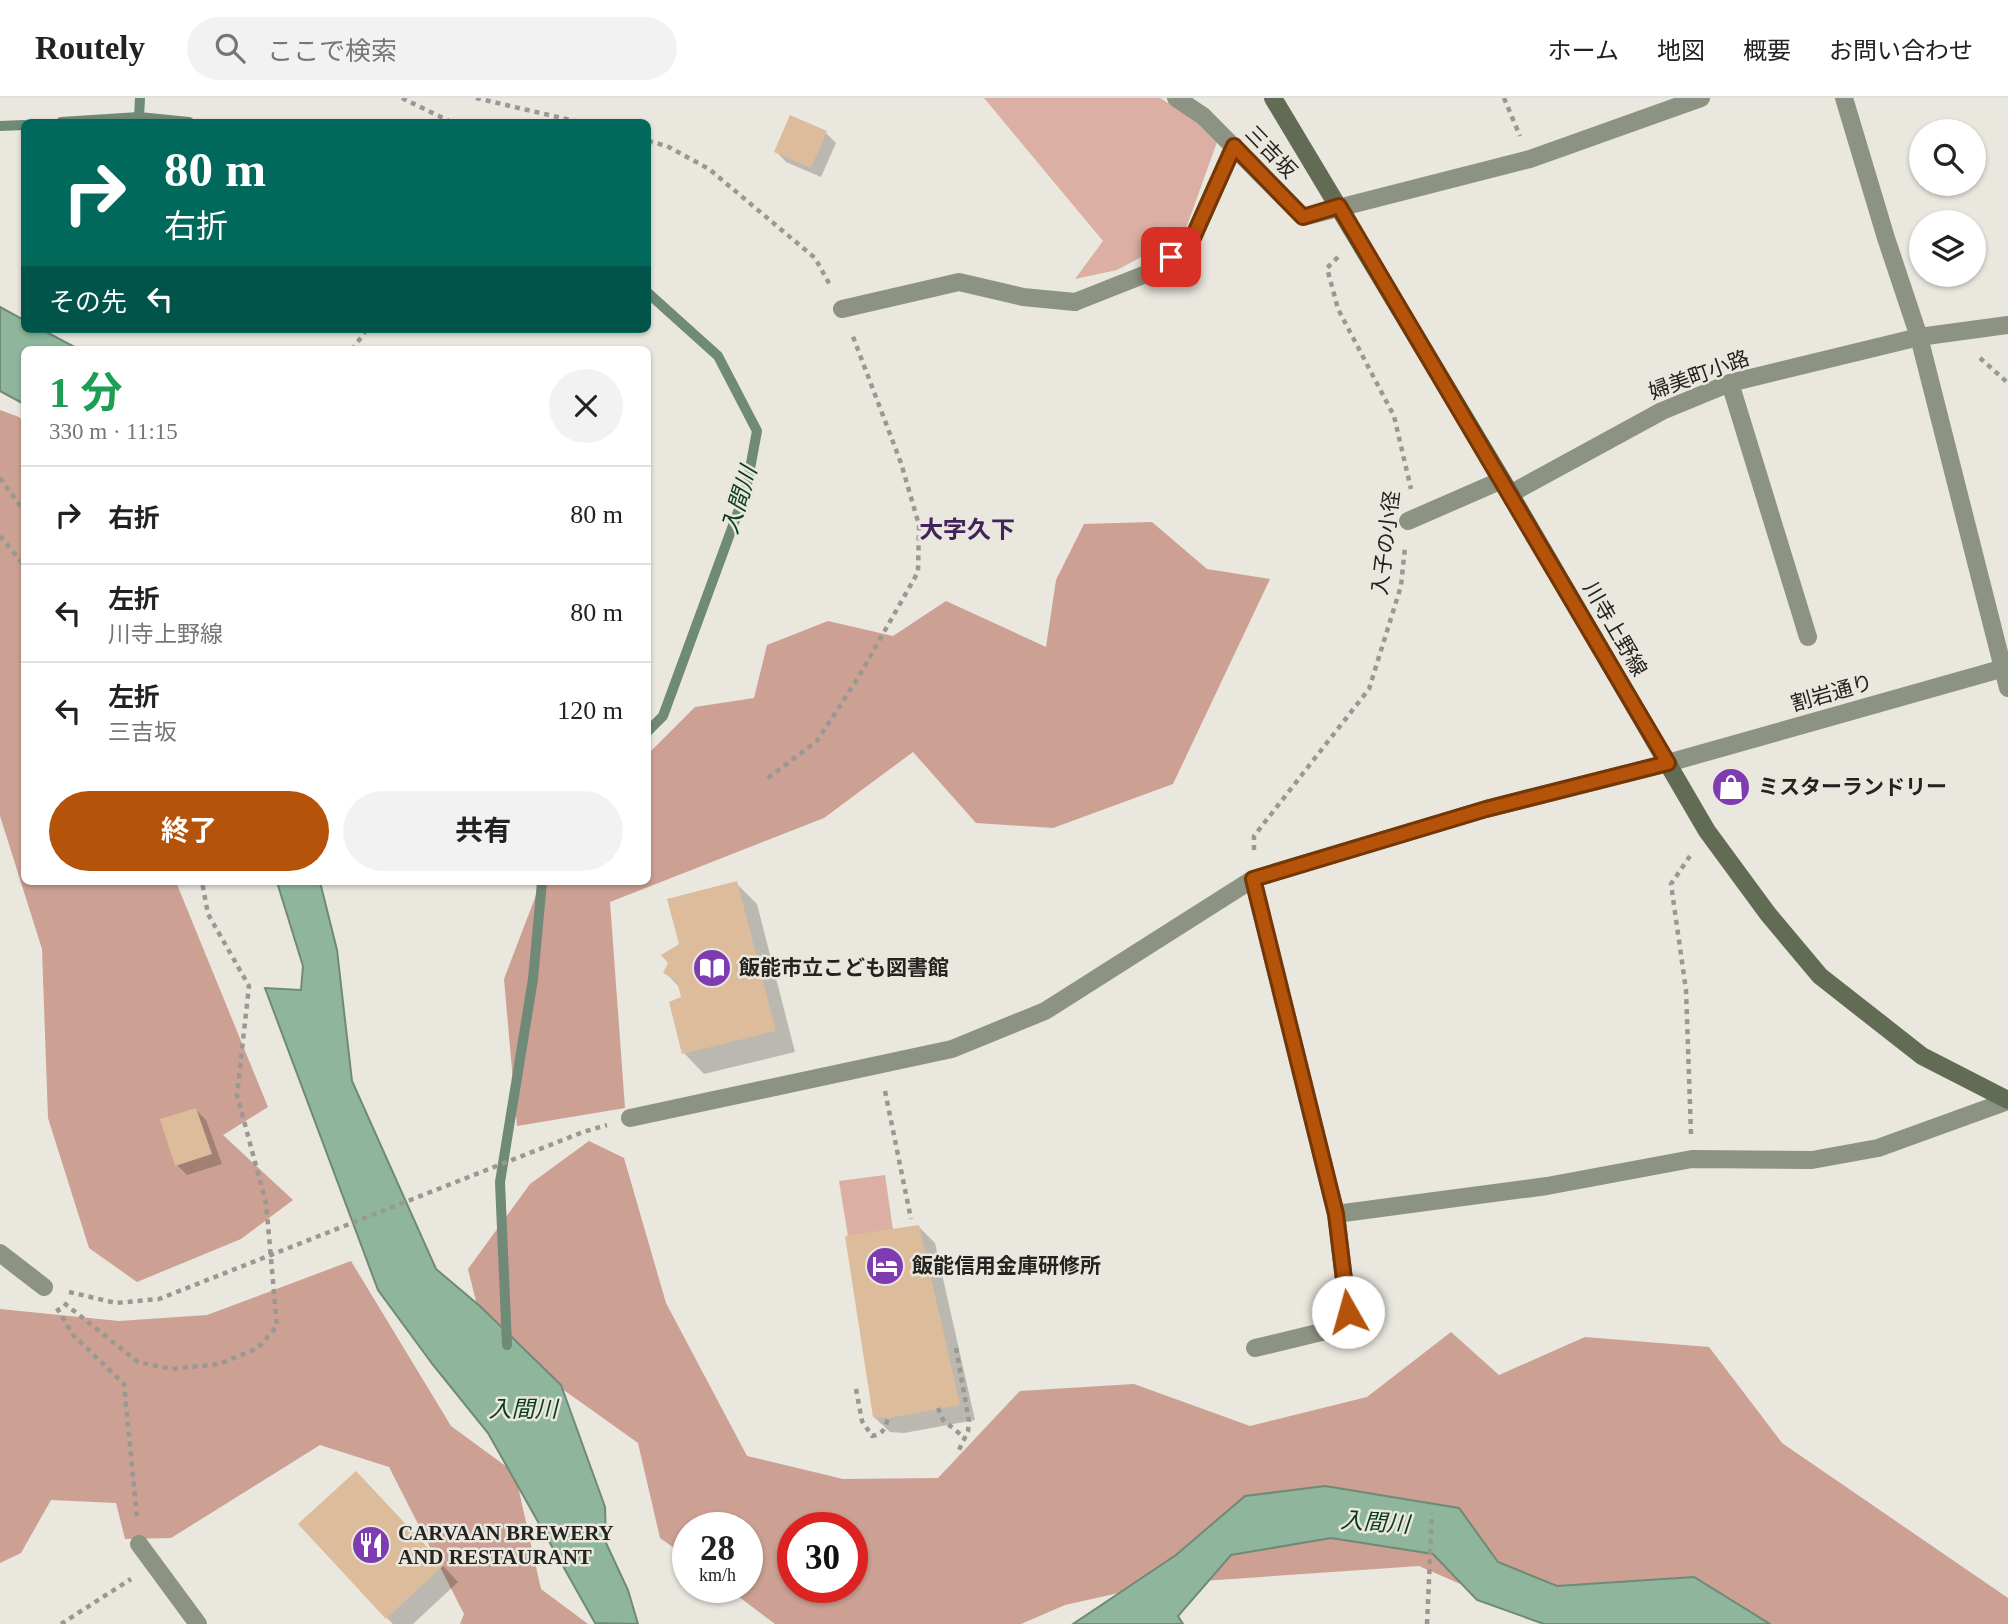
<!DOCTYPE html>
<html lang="ja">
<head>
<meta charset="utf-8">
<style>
	body { margin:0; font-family:"Times New Roman","Noto Sans JP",serif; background:#f2f2f2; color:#222; height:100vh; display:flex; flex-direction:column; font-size:26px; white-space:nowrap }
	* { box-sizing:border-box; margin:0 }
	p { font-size:23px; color:#767676 }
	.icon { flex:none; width:38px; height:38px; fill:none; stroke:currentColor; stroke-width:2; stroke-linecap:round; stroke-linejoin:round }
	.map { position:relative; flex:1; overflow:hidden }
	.side { position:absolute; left:21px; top:248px; width:630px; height:539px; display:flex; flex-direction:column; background:#fff; border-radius:10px; box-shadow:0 2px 5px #0004 }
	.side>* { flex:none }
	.banner { position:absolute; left:21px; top:21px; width:630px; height:214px; border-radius:10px; box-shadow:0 2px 5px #0004; background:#00695c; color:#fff; overflow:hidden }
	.tools { position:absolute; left:1909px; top:21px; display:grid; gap:14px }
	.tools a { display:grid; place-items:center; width:77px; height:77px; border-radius:50%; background:#fff; box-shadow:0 2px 5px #0004; font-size:35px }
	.speed { position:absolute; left:672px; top:1414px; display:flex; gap:14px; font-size:35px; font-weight:700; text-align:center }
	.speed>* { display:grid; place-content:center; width:91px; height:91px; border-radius:50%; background:#fff; box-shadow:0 2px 5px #0004; line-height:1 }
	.speed small { font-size:18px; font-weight:400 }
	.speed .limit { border:10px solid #d22; background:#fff; color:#111 }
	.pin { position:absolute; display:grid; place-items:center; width:60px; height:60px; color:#fff; margin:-30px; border-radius:14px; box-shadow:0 4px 10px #0006 }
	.me { position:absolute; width:77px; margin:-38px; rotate:353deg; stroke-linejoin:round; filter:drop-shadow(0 0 5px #0008) }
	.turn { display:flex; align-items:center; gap:24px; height:147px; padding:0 28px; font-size:32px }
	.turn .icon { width:91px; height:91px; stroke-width:2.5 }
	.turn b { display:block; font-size:49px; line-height:60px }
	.then { display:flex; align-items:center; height:66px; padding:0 28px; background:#0003; gap:14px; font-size:26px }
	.round { display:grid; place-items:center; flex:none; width:74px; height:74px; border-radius:37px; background:#f2f2f2 }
	.headline { display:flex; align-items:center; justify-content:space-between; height:119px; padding:0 28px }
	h1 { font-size:42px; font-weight:700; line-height:52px; color:#1e9e55 }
	.cta { display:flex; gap:14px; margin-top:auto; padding:14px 28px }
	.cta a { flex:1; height:80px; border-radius:42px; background:#b45309; color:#fff; font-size:28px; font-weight:700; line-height:80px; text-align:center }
	.cta a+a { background:#f2f2f2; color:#222 }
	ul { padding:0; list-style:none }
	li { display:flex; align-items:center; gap:21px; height:98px; padding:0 28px; border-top:2px solid #e0e0e0 }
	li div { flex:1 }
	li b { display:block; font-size:26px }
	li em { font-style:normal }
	header { display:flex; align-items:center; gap:42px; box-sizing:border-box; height:98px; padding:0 35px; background:#fff; border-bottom:2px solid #e0e0e0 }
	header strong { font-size:33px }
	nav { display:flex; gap:38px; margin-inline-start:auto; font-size:24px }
	.search { width:490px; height:63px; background:#f2f2f2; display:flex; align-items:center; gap:18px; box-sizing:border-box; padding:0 24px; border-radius:38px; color:#767676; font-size:26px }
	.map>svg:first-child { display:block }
	.green { fill:#dbafa3 }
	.forest { fill:#cca092; fill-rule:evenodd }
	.water { fill:#8fb69c; stroke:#6f8a77; stroke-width:2 }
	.shadow { fill:#0003 }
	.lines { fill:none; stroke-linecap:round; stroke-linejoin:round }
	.stream { stroke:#6f8a77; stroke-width:10 }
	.building { fill:#ddbc9c }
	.path { stroke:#9a9892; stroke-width:4.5; stroke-dasharray:5 5; stroke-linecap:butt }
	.lane { stroke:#8c9383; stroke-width:18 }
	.street { stroke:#8c9383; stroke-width:18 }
	.secondary { stroke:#626b53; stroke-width:18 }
	.route-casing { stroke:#753606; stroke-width:18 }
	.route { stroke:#b45309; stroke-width:12 }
	.labels { text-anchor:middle; stroke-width:5; stroke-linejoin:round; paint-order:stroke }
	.street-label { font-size:21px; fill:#242320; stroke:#e9e7de }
	.poi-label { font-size:21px; font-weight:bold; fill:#242320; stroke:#e9e7de; text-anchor:start }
	.water-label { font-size:23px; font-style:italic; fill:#083b21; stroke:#e9e7de }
	.quarter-label { font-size:24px; font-weight:bold; fill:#42225a; stroke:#e9e7de }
</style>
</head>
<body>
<header>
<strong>Routely</strong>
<div class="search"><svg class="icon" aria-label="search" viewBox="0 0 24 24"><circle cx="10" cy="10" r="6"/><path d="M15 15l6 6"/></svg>ここで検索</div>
<nav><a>ホーム</a><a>地図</a><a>概要</a><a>お問い合わせ</a></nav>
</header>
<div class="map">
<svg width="2008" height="1526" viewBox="0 0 2008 1526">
	<rect width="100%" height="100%" fill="#e9e7de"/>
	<g class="green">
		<polygon points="984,0 1160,0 1204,27 1217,44 1184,136 1117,172 1075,181 1103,143"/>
		<polygon points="885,1077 893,1132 848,1138 839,1083"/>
	</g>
	<g class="forest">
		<polygon points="0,312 19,319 24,324 24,784 176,784 268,1009 223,1037 293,1102 241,1141 137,1184 89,1150 48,1020 42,851 0,718"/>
		<polygon points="1152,424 1207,471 1270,481 1173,686 1053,730 976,725 913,654 824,720 610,804 625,1010 517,1028 504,881 541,784 648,784 648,656 695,609 754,600 767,547 828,523 893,538 946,503 1046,549 1056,482 1084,426"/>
		<path d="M589,1043L624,1060L666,1205L747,1358L843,1381L938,1380L1020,1293L1134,1286L1250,1328L1367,1299L1451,1234L1499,1277L1585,1239L1709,1249L1782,1345L2008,1500V1526H1734L1495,1501L1419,1468L1159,1486L1065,1507L1021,1526H775L726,1489H747V1430H688V1460L660,1440L638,1345L484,1235L468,1171L530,1086ZM793,1430H852V1489H793Z"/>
		<polygon points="351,1163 451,1328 515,1375 541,1491 588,1526 460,1526 464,1516 389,1369 320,1347 171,1440 125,1441 116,1405 51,1402 21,1455 0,1465 0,1211 119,1223 207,1217"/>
	</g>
	<g class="water">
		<polygon points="0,209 24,222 24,231 41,231 80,252 24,252 24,306 0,293"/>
		<polygon points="277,784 320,784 337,852 352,983 436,1171 481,1209 561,1287 605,1409 606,1445 628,1492 638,1526 595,1525 488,1335 433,1267 378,1192 265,890 301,892 303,868"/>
		<polygon points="1325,1388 1459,1410 1498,1464 1557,1488 1694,1479 1770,1526 1544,1526 1477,1502 1433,1456 1331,1440 1231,1457 1178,1518 1183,1526 1073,1526 1176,1457 1245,1398"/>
	</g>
	<g class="shadow">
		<polygon points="826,35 836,45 821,79 786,64 776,53"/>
		<polygon points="736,785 757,806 795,954 704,976 684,955 683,900 680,890 665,874 681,847"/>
		<polygon points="196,1012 206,1022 222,1066 187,1077 177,1067"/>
		<polygon points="919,1129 935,1145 975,1322 904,1335 890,1334 874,1319"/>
		<polygon points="372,1391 458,1484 413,1526 393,1526 387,1520"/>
	</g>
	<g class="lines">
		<g class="stream">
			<polyline points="139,19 140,0"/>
			<polyline points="61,24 139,19 189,24"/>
			<polyline points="0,28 24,27"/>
			<polyline points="648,195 718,258 757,333 746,392 663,618 648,633"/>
			<polyline points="507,1247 500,1084 533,881 542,784"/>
		</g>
	</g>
	<g class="building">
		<polygon points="790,17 827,33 811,70 774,54"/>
		<polygon points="737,783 776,933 682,956 669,904 681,899 677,883 663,875 668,865 661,857 679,846 667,801"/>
		<polygon points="196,1010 212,1056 175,1068 160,1021"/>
		<polygon points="919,1127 960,1307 888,1320 873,1319 845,1138"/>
		<polygon points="356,1373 444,1467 386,1521 298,1426"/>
	</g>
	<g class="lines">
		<g class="path">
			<polyline points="402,0 451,24"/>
			<polyline points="476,0 579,24"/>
			<polyline points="1504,0 1520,38"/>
			<polyline points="648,43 667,48 709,71 815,160 830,187"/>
			<polyline points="1338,159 1327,170 1338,211 1394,318 1411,391"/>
			<polyline points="352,252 367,231"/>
			<polyline points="1980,260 2008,285"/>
			<polyline points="0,380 24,413"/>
			<polyline points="0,438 24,467"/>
			<polyline points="768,680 817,643 858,580 918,474 919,427 901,365 852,236"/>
			<polyline points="1254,752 1254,738 1369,591 1401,488 1405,449"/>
			<polyline points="885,993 911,1121"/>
			<polyline points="1691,1036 1686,892 1671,786 1692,755"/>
			<polyline points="69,1194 116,1205 159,1201 583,1034 607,1027"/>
			<polyline points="64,1205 138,1264 172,1271 219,1266 258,1250 277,1228 266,1105 237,997 249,888 208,816 202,784"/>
			<polyline points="57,1210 73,1237 124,1286 137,1420"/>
			<polyline points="956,1250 969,1323 968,1333 959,1352"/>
			<path d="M856,1291L862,1323L872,1338C883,1336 885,1331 888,1320"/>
			<polyline points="938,1310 943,1322 965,1340"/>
			<polyline points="61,1526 131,1481"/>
			<polyline points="1427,1526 1432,1415"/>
		</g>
		<g class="lane">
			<polyline points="842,211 959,184 1023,199 1075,204"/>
			<polyline points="1730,285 1808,539"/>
			<polyline points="1408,423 1502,382"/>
			<polyline points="139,1446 198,1526"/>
		</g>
		<g class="street">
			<polyline points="1176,0 1203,18 1303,119 1530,61 1701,0"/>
			<polyline points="1844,0 1886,140 1919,239 2008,590"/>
			<polyline points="1075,204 1151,174 1191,144 1234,48"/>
			<polyline points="1510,396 1662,313 1730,285 1919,239 2008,227"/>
			<polyline points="1253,781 1336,1116 1348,1214 1338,1230 1255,1250"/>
			<polyline points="630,1020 952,951 1045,913 1253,781 1486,711 1668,665 2008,569"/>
			<polyline points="1336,1116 1547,1088 1692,1061 1812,1062 1878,1050 2008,1003"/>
			<polyline points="0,1155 44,1189"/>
		</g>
		<polyline class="secondary" points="1273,0 1502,382 1707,733 1768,816 1820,878 1922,958 2008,1002"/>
	</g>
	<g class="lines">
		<defs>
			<polyline id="route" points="1171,159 1191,144 1234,48 1303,119 1339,108 1668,665 1486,711 1253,781 1336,1116 1348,1214"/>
		</defs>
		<use href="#route" class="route-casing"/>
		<use href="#route" class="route"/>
	</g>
	<defs>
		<symbol id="shop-disc" viewBox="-11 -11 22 22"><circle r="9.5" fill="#7f3cb0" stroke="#e9e7de"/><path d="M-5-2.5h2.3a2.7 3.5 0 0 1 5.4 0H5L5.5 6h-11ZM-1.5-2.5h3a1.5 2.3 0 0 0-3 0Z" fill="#fff"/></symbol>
		<symbol id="library-disc" viewBox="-11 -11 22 22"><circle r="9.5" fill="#7f3cb0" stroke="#e9e7de"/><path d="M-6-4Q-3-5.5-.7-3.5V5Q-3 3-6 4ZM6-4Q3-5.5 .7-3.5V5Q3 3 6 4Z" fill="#fff"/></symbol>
		<symbol id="hotel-disc" viewBox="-11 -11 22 22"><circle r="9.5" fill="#7f3cb0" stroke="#e9e7de"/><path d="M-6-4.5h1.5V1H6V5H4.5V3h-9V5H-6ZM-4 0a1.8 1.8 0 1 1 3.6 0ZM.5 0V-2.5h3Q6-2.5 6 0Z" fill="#fff"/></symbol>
		<symbol id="restaurant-disc" viewBox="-11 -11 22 22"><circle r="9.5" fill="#7f3cb0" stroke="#e9e7de"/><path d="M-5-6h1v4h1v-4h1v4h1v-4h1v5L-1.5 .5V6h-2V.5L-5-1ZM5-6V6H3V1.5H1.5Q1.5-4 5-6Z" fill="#fff"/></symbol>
	</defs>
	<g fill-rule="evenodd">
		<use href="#shop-disc" x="1709" y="667" width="44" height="44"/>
		<use href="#library-disc" x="690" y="848" width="44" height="44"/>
		<use href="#hotel-disc" x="863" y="1146" width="44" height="44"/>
		<use href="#restaurant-disc" x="349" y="1425" width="44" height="44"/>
	</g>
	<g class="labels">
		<g class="street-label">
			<text transform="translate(1271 54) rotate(46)" y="7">三吉坂</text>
			<text transform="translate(1699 277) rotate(-20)" y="7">婦美町小路</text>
			<text transform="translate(1386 445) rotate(-83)" y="7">入子の小径</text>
			<text transform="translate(1615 531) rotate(60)" y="7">川寺上野線</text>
			<text transform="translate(1832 595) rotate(-16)" y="7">割岩通り</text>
		</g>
		<g class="poi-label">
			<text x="1758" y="696">ミスターランドリー</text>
			<text x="739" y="877">飯能市立こども図書館</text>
			<text x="912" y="1175">飯能信用金庫研修所</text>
			<text x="398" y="1442">CARVAAN BREWERY<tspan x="398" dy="24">AND RESTAURANT</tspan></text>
		</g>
		<g class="water-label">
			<text transform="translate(739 402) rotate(-73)" y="8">入間川</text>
			<text x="523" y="1319">入間川</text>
			<text transform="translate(1375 1424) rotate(4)" y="8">入間川</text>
		</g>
		<g class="quarter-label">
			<text x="967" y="440">大字久下</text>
		</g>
	</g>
</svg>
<div class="tools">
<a><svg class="icon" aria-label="search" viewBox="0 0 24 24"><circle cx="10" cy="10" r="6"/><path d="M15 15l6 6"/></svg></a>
<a><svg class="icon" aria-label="layers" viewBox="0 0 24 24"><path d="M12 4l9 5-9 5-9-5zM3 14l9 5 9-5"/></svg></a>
</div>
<div class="speed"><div>28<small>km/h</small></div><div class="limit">30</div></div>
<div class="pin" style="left:1171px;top:159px;background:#d93025"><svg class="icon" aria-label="arrive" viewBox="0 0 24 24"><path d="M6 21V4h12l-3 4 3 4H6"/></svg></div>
<svg class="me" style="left:1348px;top:1214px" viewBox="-20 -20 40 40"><circle r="19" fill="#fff"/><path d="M0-13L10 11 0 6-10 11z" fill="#b45309"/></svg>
<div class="banner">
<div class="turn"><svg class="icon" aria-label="right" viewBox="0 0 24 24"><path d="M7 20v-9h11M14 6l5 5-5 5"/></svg><div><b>80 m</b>右折</div></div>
<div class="then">その先<svg class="icon" aria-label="left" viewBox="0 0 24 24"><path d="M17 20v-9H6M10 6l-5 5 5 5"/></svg></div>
</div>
<section class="side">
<div class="headline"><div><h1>1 分</h1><p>330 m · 11:15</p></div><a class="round"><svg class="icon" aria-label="close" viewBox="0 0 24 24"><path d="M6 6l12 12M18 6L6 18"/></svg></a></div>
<ul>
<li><svg class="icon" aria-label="right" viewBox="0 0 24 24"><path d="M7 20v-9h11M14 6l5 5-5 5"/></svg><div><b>右折</b></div><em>80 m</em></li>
<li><svg class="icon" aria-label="left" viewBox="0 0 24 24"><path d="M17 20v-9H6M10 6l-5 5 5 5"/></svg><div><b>左折</b><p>川寺上野線</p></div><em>80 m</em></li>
<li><svg class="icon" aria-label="left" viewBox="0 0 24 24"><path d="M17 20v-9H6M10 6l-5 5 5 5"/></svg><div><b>左折</b><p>三吉坂</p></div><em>120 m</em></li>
</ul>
<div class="cta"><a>終了</a><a>共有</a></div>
</section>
</div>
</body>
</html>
